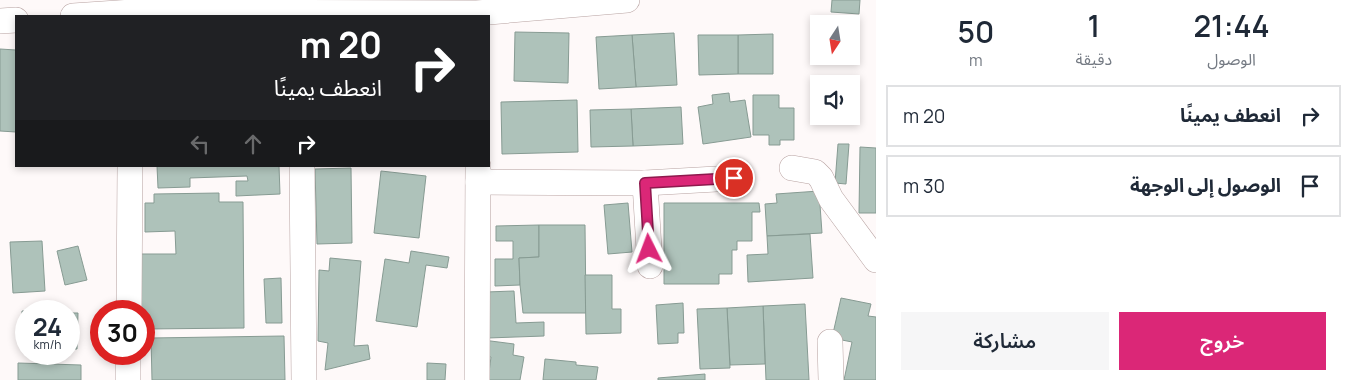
<!DOCTYPE html>
<html lang="ar">
<head>
<meta charset="utf-8">
<style>
	body { margin:0; font-family:Manrope,"Noto Sans Arabic",sans-serif; background:#f6f6f7; color:#1f2937; direction:rtl; height:100vh; display:flex; flex-direction:column; font-size:19px; white-space:nowrap }
	* { box-sizing:border-box; margin:0 }
	p { font-size:16px; color:#747a83 }
	.icon { flex:none; width:28px; height:28px; fill:none; stroke:currentColor; stroke-width:2; stroke-linecap:round; stroke-linejoin:round }
	.map { position:relative; flex:1; overflow:hidden; direction:ltr }
	.details { display:flex; flex-direction:column; background:#fff; width:475px }
	.details>* { flex:none }
	.banner { position:absolute; left:15px; top:15px; width:475px; height:152px; border-radius:0px; box-shadow:0 2px 8px #0003; direction:rtl; background:#202124; color:#fff; overflow:hidden }
	.needle { width:32px; rotate:192deg }
	.fabs { position:absolute; left:810px; top:15px; display:grid; gap:10px }
	.fabs a { display:grid; place-items:center; width:50px; height:50px; border-radius:0px; background:#fff; box-shadow:0 2px 8px #0003; font-size:25px }
	.speed { position:absolute; left:15px; top:300px; display:flex; gap:10px; font-size:25px; font-weight:700; text-align:center }
	.speed>* { display:grid; place-content:center; width:65px; height:65px; border-radius:50%; background:#fff; box-shadow:0 2px 8px #0003; line-height:1 }
	.speed small { font-size:12px; font-weight:400 }
	.speed .limit { border:8px solid #d22; background:#fff; color:#111 }
	.pin { position:absolute; display:grid; place-items:center; width:42px; height:42px; color:#fff; margin:-21px; border:2px solid #fff; border-radius:50%; box-shadow:0 1px 5px #0007 }
	.me { position:absolute; width:55px; margin:-28px; rotate:357deg; stroke-linejoin:round; filter:drop-shadow(0 0 4px #0008) }
	.turn { display:flex; align-items:center; gap:18px; height:105px; padding:0 25px; font-size:22px }
	.turn .icon { width:65px; height:65px; stroke-width:2.5 }
	.turn b { display:block; font-size:35px; line-height:42px }
	.lanes { display:flex; align-items:center; height:48px; padding:0 25px; background:#0003; justify-content:center; gap:25px; direction:ltr }
	.lanes .off { opacity:.35 }
	.eta { display:flex; justify-content:space-evenly; align-items:center; height:85px; text-align:center }
	.eta b { font-size:30px; font-weight:600; line-height:35px }
	.cta { display:flex; gap:10px; margin-top:auto; padding:10px 25px }
	.cta a { flex:1; height:58px; border-radius:0px; background:#db2777; color:#fff; font-size:20px; font-weight:600; line-height:58px; text-align:center }
	.cta a+a { background:#f6f6f7; color:#1f2937 }
	ul { padding:0; list-style:none }
	li { display:flex; align-items:center; gap:15px; height:62px; margin:0 10px 8px; padding:0 15px; border:2px solid #e0e1e3; border-radius:0px }
	li div { flex:1 }
	li b { display:block; font-size:19px }
	li em { font-style:normal }
	main { display:flex; flex:1; min-height:0 }
	.map>svg:first-child { display:block }
	.building { fill:#aec2ba; stroke:#879b93 }
	.lines { fill:none; stroke-linecap:round; stroke-linejoin:round }
	.street-casing { stroke:#b8a3a2; stroke-width:26 }
	.street { stroke:#fff; stroke-width:25 }
	.route-casing { stroke:#8e194d; stroke-width:12 }
	.route { stroke:#db2777; stroke-width:9 }
</style>
</head>
<body>
<main>
<section class="details">
<div class="eta">
<div><b>21:44</b><p>الوصول</p></div>
<div><b>1</b><p>دقيقة</p></div>
<div><b>50</b><p>m</p></div>
</div>
<ul>
<li><svg class="icon" aria-label="right" viewBox="0 0 24 24"><path d="M7 20v-9h11M14 6l5 5-5 5"/></svg><div><b>انعطف يمينًا</b></div><em>20 m</em></li>
<li><svg class="icon" aria-label="arrive" viewBox="0 0 24 24"><path d="M6 21V4h12l-3 4 3 4H6"/></svg><div><b>الوصول إلى الوجهة</b></div><em>30 m</em></li>
</ul>
<div class="cta"><a>خروج</a><a>مشاركة</a></div>
</section>
<div class="map">
<svg width="876" height="380" viewBox="0 0 876 380">
	<rect width="100%" height="100%" fill="#fef9f9"/>
	<g class="building">
		<polygon points="832,0 860,0 859,14 831,12"/>
		<polygon points="515,32 569,33 568,83 514,81"/>
		<polygon points="674,33 677,85 636,87 632,35"/>
		<polygon points="773,34 773,74 738,74 738,35"/>
		<polygon points="632,35 636,87 599,89 596,37"/>
		<polygon points="698,35 738,35 738,74 699,75"/>
		<polygon points="0,49 16,50 16,132 0,131"/>
		<polygon points="729,93 730,102 745,100 751,137 703,144 698,107 713,104 712,95"/>
		<polygon points="753,95 779,95 779,108 794,108 794,140 780,140 780,145 769,145 769,135 753,135"/>
		<polygon points="577,100 578,152 502,154 501,102"/>
		<polygon points="681,107 683,144 633,146 631,109"/>
		<polygon points="631,109 633,146 591,147 590,110"/>
		<polygon points="838,144 849,144 846,184 835,183"/>
		<polygon points="860,147 876,148 876,213 859,213"/>
		<polygon points="157,166 279,166 280,194 236,196 236,181 248,181 247,176 190,178 190,187 158,188"/>
		<polygon points="351,168 352,243 317,244 315,169"/>
		<polygon points="381,171 426,176 419,238 374,233"/>
		<polygon points="819,191 822,233 767,236 765,204 777,203 776,194"/>
		<polygon points="219,193 219,202 243,202 244,328 144,329 144,311 136,311 135,254 176,254 175,231 145,232 145,203 154,203 154,194"/>
		<polygon points="628,203 632,252 608,254 604,205"/>
		<polygon points="664,203 759,203 760,212 752,212 752,241 737,241 737,250 732,250 732,274 719,274 719,284 664,284"/>
		<polygon points="539,225 539,257 519,258 520,285 495,286 495,259 513,259 513,241 496,241 496,226"/>
		<polygon points="539,225 585,225 586,313 523,313 520,285 519,258 539,257"/>
		<polygon points="810,234 813,278 748,282 747,255 768,254 767,236"/>
		<polygon points="42,241 45,291 13,293 10,242"/>
		<polygon points="78,246 87,280 65,285 57,251"/>
		<polygon points="411,251 449,257 447,268 426,265 417,327 376,321 385,259 409,263"/>
		<polygon points="330,258 361,261 354,346 368,345 370,359 325,370 328,343 318,341 319,270 329,271"/>
		<polygon points="585,275 612,275 612,309 621,309 621,333 586,334"/>
		<polygon points="281,278 282,323 266,323 264,279"/>
		<polygon points="514,291 516,323 544,322 544,336 488,338 486,292"/>
		<polygon points="841,298 871,304 868,316 876,317 876,380 844,380 852,342 832,338"/>
		<polygon points="683,303 684,333 678,333 678,343 658,344 656,305"/>
		<polygon points="805,304 809,380 766,380 763,306"/>
		<polygon points="763,306 765,364 730,365 727,308"/>
		<polygon points="727,308 730,368 700,369 697,309"/>
		<polygon points="22,311 39,311 26,311 26,347 21,347"/>
		<polygon points="69,313 78,313 77,349 69,349"/>
		<polygon points="284,336 285,380 152,380 151,338"/>
		<polygon points="483,340 514,344 513,355 524,357 520,380 488,380 491,357 481,355"/>
		<polygon points="545,359 576,362 576,365 598,367 596,380 543,380"/>
		<polygon points="18,363 81,365 81,380 18,380"/>
		<polygon points="427,363 446,364 445,380 427,380"/>
		<polygon points="705,374 705,380 658,380 658,378"/>
	</g>
	<g class="lines">
		<defs>
			<g id="street">
				<polyline points="73,16 132,12 477,13 627,0"/>
				<polyline points="0,21 16,20"/>
				<polyline points="302,166 304,380"/>
				<polyline points="792,168 815,172 821,178 831,199 876,260"/>
				<polyline points="478,182 645,183 734,178"/>
				<polyline points="645,183 650,266"/>
				<polyline points="129,311 130,166"/>
				<polyline points="830,342 831,380"/>
				<polyline points="128,380 128,354"/>
				<polyline points="477,380 478,166"/>
			</g>
		</defs>
		<use href="#street" class="street-casing"/>
		<use href="#street" class="street"/>
	</g>
	<g class="lines">
		<defs>
			<polyline id="route" points="649,249 645,183 734,178"/>
		</defs>
		<use href="#route" class="route-casing"/>
		<use href="#route" class="route"/>
	</g>
</svg>
<div class="fabs">
<a><svg class="needle" viewBox="-14 -14 28 28"><path d="M0-13l5 13h-10z" fill="#e53935"/><path d="M0 13l5-13h-10z" fill="#747a83"/></svg></a>
<a><svg class="icon" aria-label="sound" viewBox="0 0 24 24"><path d="M4 9h4l5-4v14l-5-4H4zM17 9q2 3 0 6"/></svg></a>
</div>
<div class="speed"><div>24<small>km/h</small></div><div class="limit">30</div></div>
<div class="pin" style="left:734px;top:178px;background:#d93025"><svg class="icon" aria-label="arrive" viewBox="0 0 24 24"><path d="M6 21V4h12l-3 4 3 4H6"/></svg></div>
<svg class="me" style="left:649px;top:249px" viewBox="-20 -20 40 40"><path d="M0-17L14 15 0 8-14 15z" fill="#db2777" stroke="#fff" stroke-width="4"/></svg>
<div class="banner">
<div class="turn"><svg class="icon" aria-label="right" viewBox="0 0 24 24"><path d="M7 20v-9h11M14 6l5 5-5 5"/></svg><div><b>20 m</b>انعطف يمينًا</div></div>
<div class="lanes"><svg class="icon off" aria-label="left" viewBox="0 0 24 24"><path d="M17 20v-9H6M10 6l-5 5 5 5"/></svg><svg class="icon off" aria-label="ahead" viewBox="0 0 24 24"><path d="M12 20V5M6 11l6-6 6 6"/></svg><svg class="icon" aria-label="right" viewBox="0 0 24 24"><path d="M7 20v-9h11M14 6l5 5-5 5"/></svg></div>
</div>
</div>
</main>
</body>
</html>
